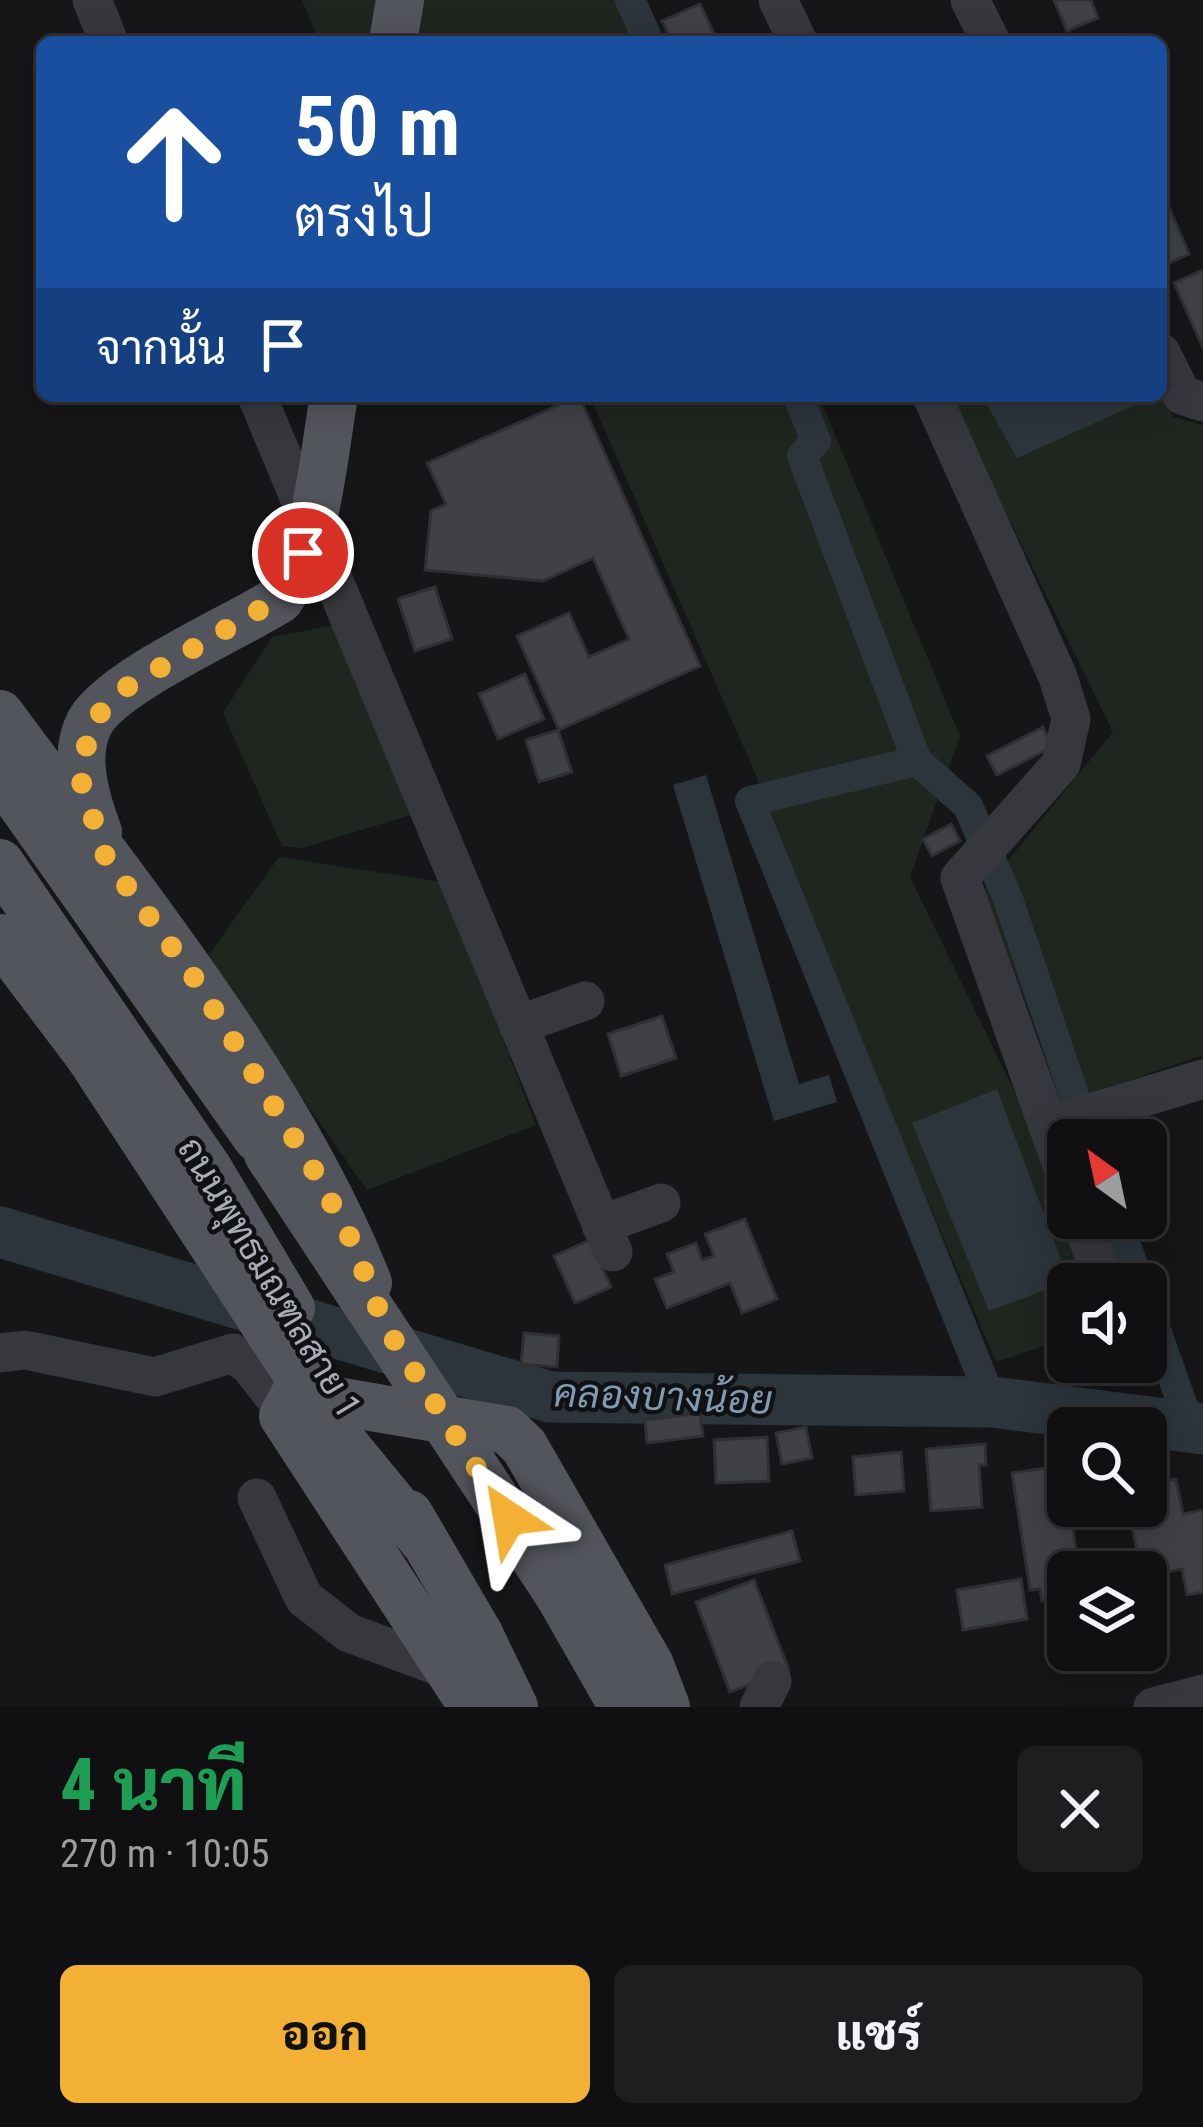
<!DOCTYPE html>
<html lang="th">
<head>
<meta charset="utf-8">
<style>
	body { margin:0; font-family:"Roboto Condensed",Sarabun,sans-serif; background:#1e1e20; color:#f1f3f6; height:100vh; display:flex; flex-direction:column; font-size:45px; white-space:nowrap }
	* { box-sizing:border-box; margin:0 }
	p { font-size:39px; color:#9c9d9f }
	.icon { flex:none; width:66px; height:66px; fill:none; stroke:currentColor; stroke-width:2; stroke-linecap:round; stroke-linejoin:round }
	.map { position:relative; height:1707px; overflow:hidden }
	.drawer { display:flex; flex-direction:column; background:#101012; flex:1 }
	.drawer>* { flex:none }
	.hud { position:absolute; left:36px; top:36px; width:1131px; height:366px; border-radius:18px; box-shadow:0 6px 30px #0003,0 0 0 3px #303032; background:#1a4fa0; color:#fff; overflow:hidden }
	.needle { width:78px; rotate:327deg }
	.controls { position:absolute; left:1047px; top:1119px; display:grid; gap:24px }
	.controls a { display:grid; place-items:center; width:120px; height:120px; border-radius:18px; background:#101012; box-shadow:0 6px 30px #0003,0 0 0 3px #303032; font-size:60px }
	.pin { position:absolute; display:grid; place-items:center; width:102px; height:102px; color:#fff; margin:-51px; border:6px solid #fff; border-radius:50%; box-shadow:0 3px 12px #0007 }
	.me { position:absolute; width:132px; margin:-66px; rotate:327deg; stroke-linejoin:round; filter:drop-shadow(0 0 9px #0008) }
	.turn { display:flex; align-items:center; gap:42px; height:252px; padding:0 60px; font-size:54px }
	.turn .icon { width:156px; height:156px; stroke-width:2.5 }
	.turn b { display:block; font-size:84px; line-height:102px }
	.then { display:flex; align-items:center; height:114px; padding:0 60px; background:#0003; gap:24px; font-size:45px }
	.round { display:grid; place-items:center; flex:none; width:126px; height:126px; border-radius:18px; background:#1e1e20 }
	.head { display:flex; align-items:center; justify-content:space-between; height:204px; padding:0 60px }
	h1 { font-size:72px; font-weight:800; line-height:90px; color:#1e9e55 }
	.action { display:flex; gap:24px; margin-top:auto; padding:24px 60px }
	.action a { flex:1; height:138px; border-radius:18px; background:#f2b134; color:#111; font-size:48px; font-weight:800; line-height:138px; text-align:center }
	.action a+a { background:#1e1e20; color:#f1f3f6 }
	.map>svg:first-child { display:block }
	.green { fill:#1e261f }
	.water { fill:#2c353c }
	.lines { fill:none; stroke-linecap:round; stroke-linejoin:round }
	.canal { stroke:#2c353c; stroke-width:30 }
	.river { stroke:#2c353c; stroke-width:51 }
	.building { fill:#404145; stroke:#303034; stroke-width:3 }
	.minor { stroke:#37383d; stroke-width:39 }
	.major { stroke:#53555c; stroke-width:48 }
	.major-bridge { stroke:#53555c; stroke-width:48 }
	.route { stroke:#f2b134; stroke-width:21; stroke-dasharray:0 37.8 }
	.labels { text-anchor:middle; stroke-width:9; stroke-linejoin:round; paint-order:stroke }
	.street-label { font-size:36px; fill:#a8adb8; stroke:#111113 }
	.water-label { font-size:39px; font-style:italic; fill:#7f9bb3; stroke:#111113 }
</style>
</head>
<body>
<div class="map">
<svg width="1203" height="1707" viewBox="0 0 1203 1707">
	<rect width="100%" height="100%" fill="#161618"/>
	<g class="green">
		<polygon points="302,0 647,0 665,42 320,42"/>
		<polygon points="1161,391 1173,417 1203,425 1203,1055 1063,1103 984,890 1113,732 949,396 1161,396"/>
		<polygon points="590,396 819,396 960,736 910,877 1021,1105 1088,1284 1068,1284 1068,1338 996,1362 852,1022 765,796"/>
		<polygon points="340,624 414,814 302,848 282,846 223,713 272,637"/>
		<polygon points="279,857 442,882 536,1125 367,1190 205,960"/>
	</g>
	<g class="water">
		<polygon points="982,396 1146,396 1148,399 1017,458"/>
		<polygon points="706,775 799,1084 829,1075 837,1102 774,1121 673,785"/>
		<polygon points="997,1089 1069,1281 989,1311 912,1123"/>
	</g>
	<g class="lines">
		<g class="canal">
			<polyline points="630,0 649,42"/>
			<polyline points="798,396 816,441 802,456 917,761 750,801 992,1402"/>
			<polyline points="917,761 968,806 1008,899 1089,1140"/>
			<polyline points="1116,1218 1140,1284"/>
			<polyline points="1146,1302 1191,1429"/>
		</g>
		<polyline class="river" points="0,1232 550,1397 992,1402 1203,1429"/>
	</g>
	<g class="building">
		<polygon points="1054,0 1091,0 1098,18 1067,31"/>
		<polygon points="700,4 718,42 672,42 662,21"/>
		<polygon points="1161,188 1189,254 1163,266 1161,262"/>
		<polygon points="1203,270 1203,348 1174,283"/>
		<polygon points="579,396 700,666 559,730 517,636 569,613 589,657 629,639 593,558 543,581 425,570 431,511 446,504 427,463"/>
		<polygon points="435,587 452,639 415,651 398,599"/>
		<polygon points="525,674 544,719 498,739 479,694"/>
		<polygon points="1043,727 1052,747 997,775 987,756"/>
		<polygon points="558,730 572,772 539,782 526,740"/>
		<polygon points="951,824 960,841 932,856 923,839"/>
		<polygon points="662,1016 676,1058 621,1076 608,1034"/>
		<polygon points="745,1219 777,1299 742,1313 730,1283 667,1308 655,1279 674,1272 667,1254 696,1243 702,1260 714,1256 705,1234"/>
		<polygon points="590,1240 611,1287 575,1303 554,1256"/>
		<polygon points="524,1333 559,1336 557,1367 521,1364"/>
		<polygon points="700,1413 703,1436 647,1443 645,1420"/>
		<polygon points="806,1427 812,1458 782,1464 776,1433"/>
		<polygon points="767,1437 769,1481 716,1483 714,1440"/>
		<polygon points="985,1444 986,1465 979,1465 982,1507 931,1511 926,1449"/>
		<polygon points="901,1452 904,1491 856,1495 853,1457"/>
		<polygon points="1046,1468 1049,1492 1068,1489 1068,1506 1125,1506 1126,1513 1072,1522 1079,1572 1068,1572 1068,1597 1042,1601 1040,1589 1030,1590 1012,1473"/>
		<polygon points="1176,1479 1183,1514 1203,1510 1203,1592 1187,1595 1182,1569 1146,1576 1141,1572 1131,1521 1153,1516 1147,1485"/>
		<polygon points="792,1531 800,1561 672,1594 665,1565"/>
		<polygon points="1021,1579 1027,1619 963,1630 957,1590"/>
		<polygon points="754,1580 789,1670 730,1692 696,1602"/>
	</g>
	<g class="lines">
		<g class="minor">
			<polyline points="92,0 109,42"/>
			<polyline points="778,0 798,42"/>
			<polyline points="970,0 991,42"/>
			<polyline points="1161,353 1182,395 1203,402"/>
			<polyline points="257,396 613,1252"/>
			<polyline points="932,396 1058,677 1071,719 1061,764 960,878 1048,1126 1203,1079"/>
			<polyline points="518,1025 585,1001"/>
			<polyline points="1048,1126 1068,1181"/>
			<polyline points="1081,1218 1104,1284"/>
			<polyline points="601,1225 661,1203"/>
			<polyline points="0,1353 25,1350 155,1377 233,1353 250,1366 283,1408"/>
			<polyline points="257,1498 304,1598 349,1633 449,1670"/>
			<polyline points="759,1707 772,1681"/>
			<polyline points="1153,1707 1203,1694"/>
		</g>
		<g class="major">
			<polyline points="393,42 400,0"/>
			<path d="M0,714C127,887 290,1084 368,1283"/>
			<polyline points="0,774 257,1138"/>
			<path d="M98,832C86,800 72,755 90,722C114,680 235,628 280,599C319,540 322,464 334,396"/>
			<polyline points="0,863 209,1170"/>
			<polyline points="0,938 90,1057"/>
			<polyline points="559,1595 623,1707"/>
			<polyline points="479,1634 514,1707"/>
			<polyline points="473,1707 283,1416 295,1394 507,1430 524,1446 650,1665 666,1707"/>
		</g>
		<g class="major-bridge">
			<polyline points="90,1057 337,1435 423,1540"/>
			<polyline points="268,1154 559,1595"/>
			<polyline points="209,1170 291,1308"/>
			<polyline points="409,1514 479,1634"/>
		</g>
	</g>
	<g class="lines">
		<polyline class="route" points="303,553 280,598 127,687 90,723 81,781 106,858 193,976 315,1172 352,1241 385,1326 509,1518"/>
	</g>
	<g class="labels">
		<g class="street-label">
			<text transform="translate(270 1277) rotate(59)" y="13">ถนนพุทธมณฑลสาย 1</text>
		</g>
		<g class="water-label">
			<text transform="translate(663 1396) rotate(2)" y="14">คลองบางน้อย</text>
		</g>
	</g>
</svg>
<div class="controls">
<a><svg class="needle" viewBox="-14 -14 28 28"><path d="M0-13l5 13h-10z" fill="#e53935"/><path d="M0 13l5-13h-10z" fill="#9c9d9f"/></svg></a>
<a><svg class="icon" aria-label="sound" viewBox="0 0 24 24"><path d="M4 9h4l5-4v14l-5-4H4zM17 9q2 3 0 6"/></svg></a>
<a><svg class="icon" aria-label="search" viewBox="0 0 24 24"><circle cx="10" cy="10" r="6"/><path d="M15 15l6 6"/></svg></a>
<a><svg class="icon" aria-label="layers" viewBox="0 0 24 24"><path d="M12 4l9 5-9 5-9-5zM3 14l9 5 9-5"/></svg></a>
</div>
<div class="pin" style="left:303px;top:553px;background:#d93025"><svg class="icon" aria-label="arrive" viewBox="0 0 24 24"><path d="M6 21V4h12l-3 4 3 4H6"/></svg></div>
<svg class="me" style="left:509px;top:1518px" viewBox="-20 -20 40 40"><path d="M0-17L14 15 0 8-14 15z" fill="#f2b134" stroke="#fff" stroke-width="4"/></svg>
<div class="hud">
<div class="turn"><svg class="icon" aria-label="ahead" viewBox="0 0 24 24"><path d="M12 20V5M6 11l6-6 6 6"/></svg><div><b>50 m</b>ตรงไป</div></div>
<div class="then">จากนั้น<svg class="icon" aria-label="arrive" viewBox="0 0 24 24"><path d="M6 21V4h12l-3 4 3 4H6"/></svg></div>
</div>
</div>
<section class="drawer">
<div class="head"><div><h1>4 นาที</h1><p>270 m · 10:05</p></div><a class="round"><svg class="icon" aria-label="close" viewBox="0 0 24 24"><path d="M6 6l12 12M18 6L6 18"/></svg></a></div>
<div class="action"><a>ออก</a><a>แชร์</a></div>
</section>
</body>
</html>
